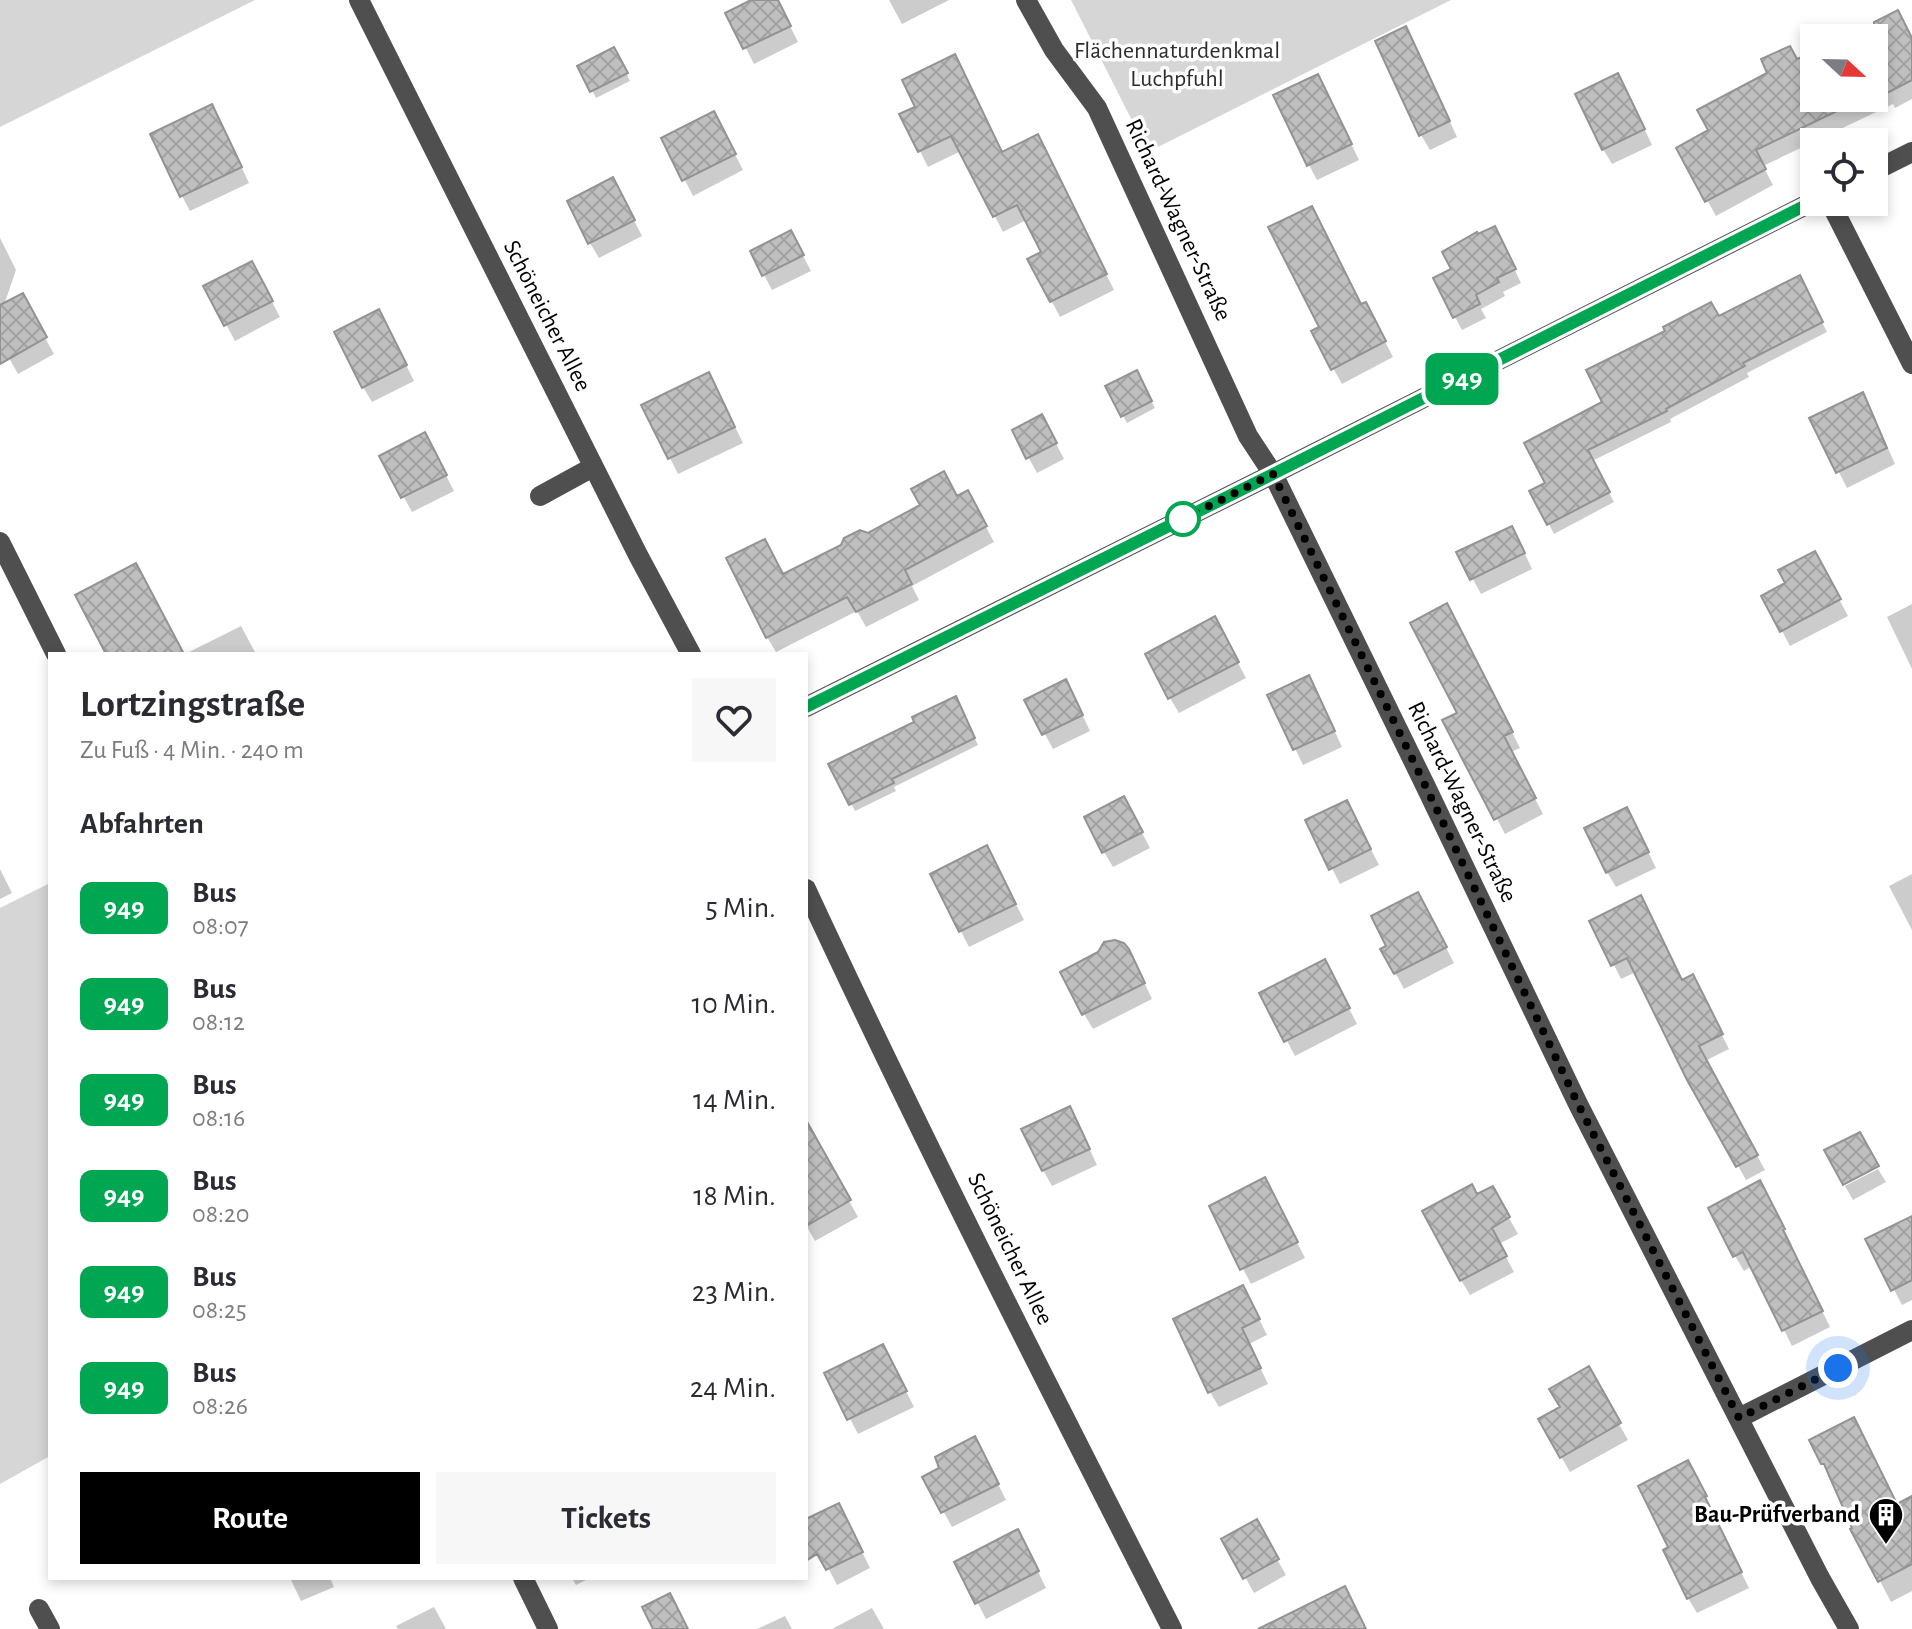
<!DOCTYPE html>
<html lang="de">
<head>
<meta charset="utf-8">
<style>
	:root { --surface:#fff; --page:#f7f7f7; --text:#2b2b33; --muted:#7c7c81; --accent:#000 }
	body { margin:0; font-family:"Alegreya Sans",sans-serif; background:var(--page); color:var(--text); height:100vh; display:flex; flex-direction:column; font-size:30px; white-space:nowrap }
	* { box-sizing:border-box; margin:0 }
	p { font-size:26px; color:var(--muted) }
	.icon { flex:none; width:44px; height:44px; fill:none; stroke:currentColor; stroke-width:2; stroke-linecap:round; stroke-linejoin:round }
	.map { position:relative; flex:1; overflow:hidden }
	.side { position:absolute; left:48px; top:652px; width:760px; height:928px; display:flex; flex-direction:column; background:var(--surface); border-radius:0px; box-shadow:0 4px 12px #0003 }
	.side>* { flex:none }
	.badge { padding:0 16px; border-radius:12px; font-size:28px; line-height:52px }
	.needle { width:52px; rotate:112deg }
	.buttons { position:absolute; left:1800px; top:24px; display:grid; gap:16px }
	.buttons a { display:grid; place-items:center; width:88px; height:88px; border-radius:0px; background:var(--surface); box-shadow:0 4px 12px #0003; font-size:40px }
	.you { position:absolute; width:40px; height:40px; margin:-20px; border:6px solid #fff; border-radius:50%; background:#1a73e8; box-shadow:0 0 0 12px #1a73e833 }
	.map>.badge { position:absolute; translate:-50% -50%; box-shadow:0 0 0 4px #fff }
	h2 { padding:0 32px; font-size:30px; line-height:72px }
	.round { display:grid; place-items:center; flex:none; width:84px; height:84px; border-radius:0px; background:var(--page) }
	.summary { display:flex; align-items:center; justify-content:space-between; height:136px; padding:0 32px }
	h1 { font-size:38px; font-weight:700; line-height:60px }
	.cta { display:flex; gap:16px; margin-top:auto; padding:16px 32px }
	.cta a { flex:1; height:92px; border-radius:0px; background:var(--accent); color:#fff; font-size:32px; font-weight:700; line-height:92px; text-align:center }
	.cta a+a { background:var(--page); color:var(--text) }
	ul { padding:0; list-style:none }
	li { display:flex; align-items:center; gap:24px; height:96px; padding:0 32px }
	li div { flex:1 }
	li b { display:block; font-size:30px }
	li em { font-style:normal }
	li .badge { min-width:88px; font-weight:700; text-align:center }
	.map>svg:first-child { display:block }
</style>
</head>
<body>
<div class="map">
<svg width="1912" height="1629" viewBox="0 0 1912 1629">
	<defs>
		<pattern id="building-cross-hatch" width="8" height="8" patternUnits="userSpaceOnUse" patternTransform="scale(2)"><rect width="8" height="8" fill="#bfbfbf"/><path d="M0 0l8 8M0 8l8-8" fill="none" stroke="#a2a2a2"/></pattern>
	</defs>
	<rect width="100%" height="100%" fill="#fff"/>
	<path fill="#d6d6d6" d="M0,0h255l-255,127z
		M1071,0h380l-303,152z
		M50,883v573l-50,28v-576z"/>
	<path fill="#0003" d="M755,0h22l21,42 -44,22 -26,-51z
		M889,0h60l-47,24z
		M1898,13l14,26v60l-17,9 -2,-4 -130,62 10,19 -57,31 -37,-67 32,-18 86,-69 17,-8v44h60v-60h-25z
		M1414,44l43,93 -27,13 -9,-15z
		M614,49l16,32 -34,17 -16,-31z
		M1326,91l33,69 -42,20 -8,-15z
		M1626,91l26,54 -40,19 -9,-15z
		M902,115l100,39 44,-2 68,138 -54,27 -30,-57 14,-7 -18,-33 -23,12 -42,-81 -33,16z
		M220,122l29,61 -59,28 -8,-15z
		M722,129l21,41 -50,26 -29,-57z
		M621,195l21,41 -43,22 -9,-15z
		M0,238l16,32 -12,35 18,-9 32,58 -36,20 -18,-32z
		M1501,241l20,42 -18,9 2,4 -24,13 5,9 -24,12 -7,-13 -2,-47z
		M799,248l12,23 -39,19 -8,-15z
		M260,279l20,38 -45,24 -29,-54z
		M1804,287l23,45 -80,41 2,4 -79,42 1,3 -79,39 22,41 -60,32 -22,-42 15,-8 58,-81 63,-71 50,-14z
		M1361,306l13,14 19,37 -51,27 -29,-52z
		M387,327l27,54 -42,21 -9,-15z
		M1136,372l19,36 -28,15 -19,-36z
		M717,390l26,53 -65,31 -34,-68z
		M1871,410l24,54 -48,24 -35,-69z
		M1014,431l36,1 14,27 -27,14z
		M433,450l21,41 -42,21 -30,-55z
		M957,499l19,9 18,34 -82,44 7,14 -53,27 -9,-16 -81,41 -9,-15 16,-61 85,-41z
		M1520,543l12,26 -51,25 -22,-41z
		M1823,569l25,47 -58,30 -8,-15z
		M1912,604v65l-25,-52z
		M1455,621l65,127 -9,4 32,62 -38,20 -60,-113 15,-8z
		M241,626l15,28h-71z
		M1223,634l23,44 -67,35 -9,-15z
		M1317,693l25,54 -39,18 -33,-69z
		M1074,697l16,34 -37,18 -26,-48z
		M959,706l19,39 -84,42 2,4 -41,20 -24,-46z
		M1132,814l18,34 -37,19 -9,-15z
		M1355,818l24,47 -39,19 -32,-63z
		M1635,825l21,43 -40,19 -9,-15z
		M995,863l29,57 -55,27 -37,-72z
		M0,869l12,24 -12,6z
		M1912,874v56l-23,-44z
		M1426,910l28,53 -50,26 -21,-39z
		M1592,921l90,61 18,9 29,58 -24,12 60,109 -19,10 -57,-101 -53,-107 -15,7z
		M1137,967l15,32 -59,30 -9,-15z
		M1333,977l24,47 -62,32 -33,-62z
		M1078,1124l19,41 -45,21 -9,-16z
		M821,1151l37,66 -43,24 -9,-16v-66z
		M1878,1169l8,13 -33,18 -8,-14z
		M1492,1188l26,46 -19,10 15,28 -44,23 -9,-15 16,-83z
		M1273,1195l32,63 -54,26 -40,-77z
		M1768,1198l24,47 -2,1 40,81 -38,19 -40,-80 -8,5 -9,-15z
		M1912,1218v82l-10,5 -34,-65z
		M1251,1303l16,32 -18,9 19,40 -49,23 -9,-15z
		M891,1361l23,46 -56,27 -31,-60z
		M1588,1369l40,71 -58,32 -30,-52 22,-12z
		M983,1454l23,46 -54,27 -27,-49z
		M1823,1463l74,43 15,-8v93l-21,11 -11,-21 -47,-101z
		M1696,1478l18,35 -2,1 37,74 -52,25 -9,-15 -17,-50z
		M847,1521l23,47 -33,17 -31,-60v-3z
		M1256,1522l30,53 -32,18 -30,-54z
		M1026,1547l20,41 -60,31 -29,-56z
		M290,1578h40l4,9 -33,14z
		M572,1578h18l-14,7z
		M434,1607l12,22h-48l-2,-3z
		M872,1608l12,21h-52z
		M785,1616l7,13h-35z"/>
	<path fill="url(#building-cross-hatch)" stroke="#939393" stroke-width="2" d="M751,0h27l13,26 -48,23 -18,-36z
		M1898,10l14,28v42l-27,14 -2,-5 -9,4v-71z
		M1406,26l44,95 -31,15 -44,-95z
		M1790,46l7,13 17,-7v46h50l-108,52 10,19 -61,33 -29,-54 32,-18 -11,-20 70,-37 -6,-14z
		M614,47l14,26 -38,19 -13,-26z
		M955,54l47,98 36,-18 69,140 -57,28 -23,-43 14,-7 -24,-47 -24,12 -42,-81 -33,16 -19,-38 16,-7 -13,-27z
		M1618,73l27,56 -43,21 -27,-56z
		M1318,74l34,70 -45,22 -34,-71z
		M212,104l30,63 -62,30 -30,-63z
		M714,111l22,43 -54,27 -21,-43z
		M613,177l22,43 -47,24 -21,-43z
		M1312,206l49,98 5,-2 20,39 -55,29 -20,-39 8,-4 -51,-100z
		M1495,226l21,43 -19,9 2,4 -23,13 4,9 -27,14 -20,-40 18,-9 -9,-17 35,-20 1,2z
		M791,230l13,25 -42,21 -12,-25z
		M252,261l21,40 -49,25 -21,-40z
		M1800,275l23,47 -80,41 2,3 -79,43 1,2 -79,39 22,42 -63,33 -18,-34 16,-8 -21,-40 78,-41 -16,-32 79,-39 -2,-4 48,-25 8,14z
		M23,293l24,44 -47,27v-59z
		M379,309l28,56 -45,23 -28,-56z
		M1137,370l15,31 -31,16 -16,-31z
		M709,372l26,55 -67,32 -27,-54z
		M1863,392l24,56 -51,25 -27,-55z
		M1042,414l15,29 -31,16 -14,-29z
		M425,432l22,43 -46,23 -22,-42z
		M944,471l13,25 11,-6 19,36 -82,44 7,14 -56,28 -9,-15 -81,41 -40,-80 39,-19 18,35 58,-29 3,-7 16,-8 8,3 52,-28 -9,-16z
		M1512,526l13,27 -55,27 -14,-28z
		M1815,551l26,48 -61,33 -19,-36 24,-13 -7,-13z
		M136,563l48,91h-78l-31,-59z
		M1447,603l66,129 -9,4 32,62 -42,22 -52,-100 15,-7 -47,-90z
		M1215,616l24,46 -71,37 -23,-45z
		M1309,675l26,56 -42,19 -26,-55z
		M1066,679l17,36 -41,20 -18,-35z
		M956,696l19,42 -83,41 2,4 -45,22 -21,-41 86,-42 -2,-5z
		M1124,796l19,36 -41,21 -18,-36z
		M1347,800l24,49 -42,21 -24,-50z
		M1627,807l22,45 -43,21 -22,-45z
		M987,845l29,59 -57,28 -29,-58z
		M1418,892l29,55 -53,27 -14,-25 6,-3 -15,-30z
		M1641,895l41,85 11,-6 30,60 -24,12 59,109 -22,12 -49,-87 -60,-122 -16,8 -22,-45z
		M1115,940l9,3 5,6 16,34 -63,32 -22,-43 38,-20 6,-10z
		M1325,959l25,49 -66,34 -25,-49z
		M1070,1106l20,43 -48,22 -21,-42z
		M806,1120l45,80 -45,26z
		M1860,1132l19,34 -36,19 -19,-35z
		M1265,1177l33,65 -58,28 -31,-64z
		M1760,1180l25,49 -2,1 40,81 -41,20 -39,-79 -10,5 -25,-49z
		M1472,1184l5,10 16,-8 17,31 -18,11 15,28 -47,25 -38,-70z
		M1912,1216v64l-21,11 -26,-52z
		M1243,1285l17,34 -18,9 19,40 -53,25 -35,-74z
		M883,1344l24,47 -60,29 -23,-47z
		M1589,1366l32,57 -61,35 -22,-39 22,-12 -11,-18z
		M1854,1417l43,87 15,-8v68l-34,18 -28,-53 2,-1 -28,-64h-3l-12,-24z
		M975,1436l24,48 -58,29 -19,-36 17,-9 -4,-11z
		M1688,1460l19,36 -2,1 37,75 -55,27 -24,-49 5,-3 -30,-61z
		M839,1503l24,49 -37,18 -9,-16 -11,7v-42z
		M1257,1519l22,40 -36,20 -22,-40z
		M1018,1529l21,42 -64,33 -21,-42z
		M1345,1586l21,43h-108z
		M670,1593l18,36h-35l-11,-22z"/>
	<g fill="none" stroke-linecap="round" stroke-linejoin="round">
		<path stroke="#4f4f4f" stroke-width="20" d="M359,0l279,555 53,99
			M1026,0l28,50 43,58 151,328 25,38 152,311 153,319 242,474 29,51
			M1874,171l38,-19
			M1830,202l82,162
			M540,496l53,-29
			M0,542l56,112
			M806,707l467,-233 541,-273
			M806,889c116,250 241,495 366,740
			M1739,1418l173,-88
			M523,1578l25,51
			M39,1609l11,20"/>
	</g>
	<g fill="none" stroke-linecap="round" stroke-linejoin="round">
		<defs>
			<path id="line" d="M806,707l467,-233 541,-273"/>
		</defs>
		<use href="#line" stroke="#fff" stroke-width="18"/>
		<use href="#line" stroke="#00a651" stroke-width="12"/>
		<path stroke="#000" stroke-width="8" stroke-dasharray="0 14.4" d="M1183,519l90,-45 152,311 153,319 161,314 99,-50"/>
	</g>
	<defs>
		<symbol id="building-pin" viewBox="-11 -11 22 30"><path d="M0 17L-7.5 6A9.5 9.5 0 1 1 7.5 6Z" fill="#000" stroke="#fff"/><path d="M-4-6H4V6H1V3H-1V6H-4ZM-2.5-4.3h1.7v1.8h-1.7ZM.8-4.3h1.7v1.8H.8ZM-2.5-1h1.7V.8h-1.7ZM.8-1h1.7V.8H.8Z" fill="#fff"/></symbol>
	</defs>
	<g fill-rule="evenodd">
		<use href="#building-pin" x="1866" y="1495" width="40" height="54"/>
	</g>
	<circle fill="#fff" stroke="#00a651" stroke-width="4" cx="1183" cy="519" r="16"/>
	<g text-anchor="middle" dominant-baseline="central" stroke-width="7" stroke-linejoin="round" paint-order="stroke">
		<g font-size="24" fill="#2d2d2d" stroke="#fff">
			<text x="1177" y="51">Flächennaturdenkmal<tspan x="1177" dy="28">Luchpfuhl</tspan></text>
		</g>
		<g font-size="24" fill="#000" stroke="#fff">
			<text transform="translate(1178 220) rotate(65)">Richard-Wagner-Straße</text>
			<text transform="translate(547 316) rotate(63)">Schöneicher Allee</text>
			<text transform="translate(1462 802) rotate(64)">Richard-Wagner-Straße</text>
			<text transform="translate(1010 1249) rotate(64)">Schöneicher Allee</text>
		</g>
		<g font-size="24" font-weight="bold" fill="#000" stroke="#fff" text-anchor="end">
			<text x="1860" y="1515">Bau-Prüfverband</text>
		</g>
	</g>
</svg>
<div class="buttons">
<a><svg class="needle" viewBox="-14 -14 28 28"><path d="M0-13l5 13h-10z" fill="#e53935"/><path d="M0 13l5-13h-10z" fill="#7c7c81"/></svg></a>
<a><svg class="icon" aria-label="locate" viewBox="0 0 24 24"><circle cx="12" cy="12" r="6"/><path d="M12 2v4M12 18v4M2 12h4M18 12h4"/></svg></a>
</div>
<div class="you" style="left:1838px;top:1368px"></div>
<b class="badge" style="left:1462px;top:379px;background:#00a651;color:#fff">949</b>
<section class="side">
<div class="summary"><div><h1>Lortzingstraße</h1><p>Zu Fuß · 4 Min. · 240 m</p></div><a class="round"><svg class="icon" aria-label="heart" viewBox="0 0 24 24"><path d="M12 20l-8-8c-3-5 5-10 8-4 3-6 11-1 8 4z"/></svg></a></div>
<h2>Abfahrten</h2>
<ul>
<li><span class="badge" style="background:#00a651;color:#fff">949</span><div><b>Bus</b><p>08:07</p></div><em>5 Min.</em></li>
<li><span class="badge" style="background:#00a651;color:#fff">949</span><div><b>Bus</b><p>08:12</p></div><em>10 Min.</em></li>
<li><span class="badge" style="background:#00a651;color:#fff">949</span><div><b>Bus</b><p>08:16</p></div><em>14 Min.</em></li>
<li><span class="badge" style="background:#00a651;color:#fff">949</span><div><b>Bus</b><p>08:20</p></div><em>18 Min.</em></li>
<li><span class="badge" style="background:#00a651;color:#fff">949</span><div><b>Bus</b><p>08:25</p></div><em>23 Min.</em></li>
<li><span class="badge" style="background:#00a651;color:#fff">949</span><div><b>Bus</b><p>08:26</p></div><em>24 Min.</em></li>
</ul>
<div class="cta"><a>Route</a><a>Tickets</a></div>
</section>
</div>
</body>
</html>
